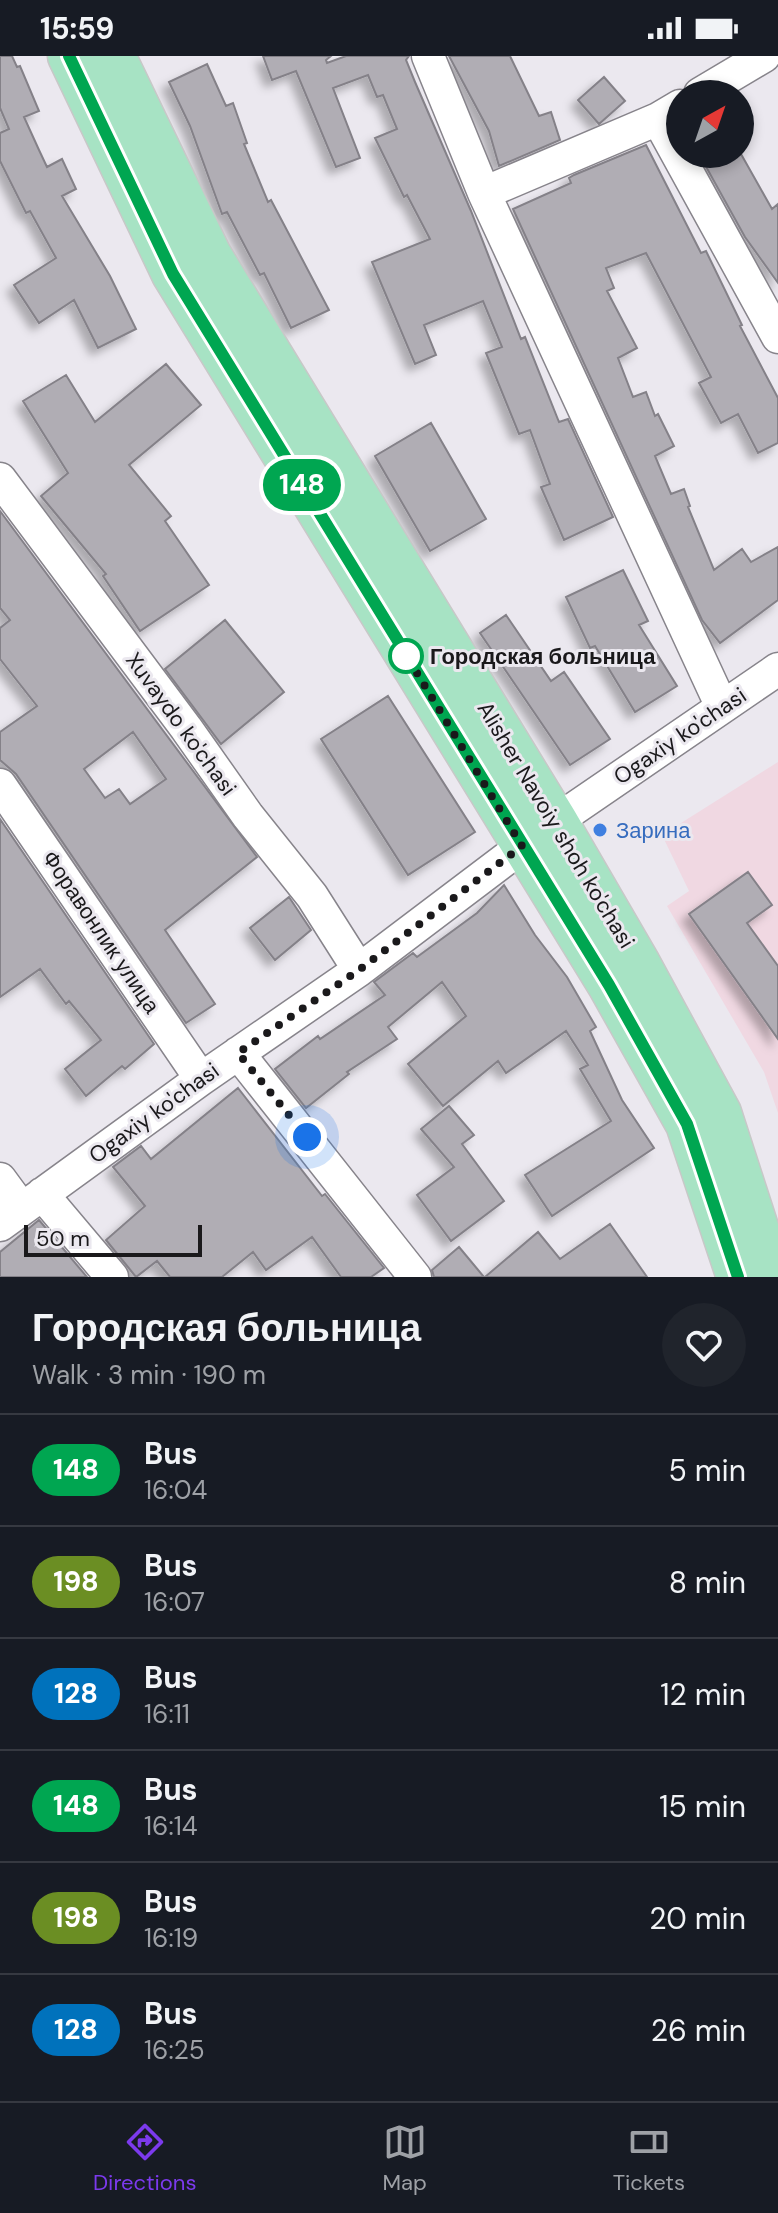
<!DOCTYPE html>
<html lang="en">
<head>
<meta charset="utf-8">
<style>
	:root { --surface:#171b24; --page:#20242c; --text:#f1f3f6; --muted:#9ea1a6; --line:#363941; --accent:#7c3aed }
	body { margin:0; font-family:"DM Sans",sans-serif; background:var(--page); color:var(--text); height:100vh; display:flex; flex-direction:column; font-size:30px; white-space:nowrap }
	* { box-sizing:border-box; margin:0 }
	p { font-size:26px; color:var(--muted) }
	.icon { flex:none; width:44px; height:44px; fill:none; stroke:currentColor; stroke-width:2; stroke-linecap:round; stroke-linejoin:round }
	.map { position:relative; height:1221px; overflow:hidden }
	.panel { display:flex; flex-direction:column; background:var(--surface); flex:1 }
	.panel>* { flex:none }
	.badge { padding:0 16px; border-radius:26px; font-size:28px; line-height:52px }
	.needle { width:52px; rotate:40deg }
	.controls { position:absolute; left:666px; top:24px; display:grid; gap:16px }
	.controls a { display:grid; place-items:center; width:88px; height:88px; border-radius:50%; background:var(--surface); box-shadow:0 4px 12px #0003; font-size:40px }
	.scale { position:absolute; left:24px; bottom:20px; width:178px; box-sizing:border-box; padding-left:8px; border:4px solid #1a191b; border-top:0; font-size:22px; line-height:28px; white-space:nowrap; color:#1a191b; -webkit-text-stroke:6px #ebe8ef; paint-order:stroke }
	.you { position:absolute; width:40px; height:40px; margin:-20px; border:6px solid #fff; border-radius:50%; background:#1a73e8; box-shadow:0 0 0 12px #1a73e833 }
	.map>.badge { position:absolute; translate:-50% -50%; box-shadow:0 0 0 4px #fff }
	.round { display:grid; place-items:center; flex:none; width:84px; height:84px; border-radius:42px; background:var(--page) }
	.head { display:flex; align-items:center; justify-content:space-between; height:136px; padding:0 32px }
	h1 { font-size:38px; font-weight:800; line-height:60px }
	ul { padding:0; list-style:none }
	li { display:flex; align-items:center; gap:24px; height:112px; padding:0 32px; border-top:2px solid var(--line) }
	li div { flex:1 }
	li b { display:block; font-size:30px }
	li em { font-style:normal }
	li .badge { min-width:88px; font-weight:700; text-align:center }
	.status { display:flex; justify-content:space-between; align-items:center; height:56px; padding:0 40px; background:var(--surface); direction:ltr }
	.status svg { height:22px; fill:currentColor }
	.tabs { display:flex; justify-content:space-around; align-items:center; height:112px; border-top:2px solid var(--line); background:var(--surface); font-size:22px; color:var(--muted) }
	.tabs a { display:grid; justify-items:center; gap:4px }
	.tabs .current { color:var(--accent) }
	.map>svg:first-child { display:block }
</style>
</head>
<body>
<div class="status"><b>15:59</b><svg viewBox="0 0 49 12"><path d="M0 12V9h3v3zM5 12V6h3v6zM10 12V3h3v9zM15 12V0h3v12zM26 1h20v11H26zM47 4h2v5h-2z"/></svg></div>
<div class="map">
<svg width="778" height="1221" viewBox="0 0 778 1221">
	<defs>
		<filter id="shadow"><feDropShadow dx="-7" dy="7" stdDeviation="4" flood-color="#0004"/></filter>
	</defs>
	<rect width="100%" height="100%" fill="#ebe8ef"/>
	<path fill="#f0d8e2" d="M778,706v351l-14,-41 -97,-166 22,-15 -27,-56z"/>
	<path fill="#b0adb4" stroke="#848188" stroke-width="2" fill-rule="evenodd" filter="url(#shadow)" d="M0,0h12l5,11 3,-1 19,45 -15,6 15,33 8,17 15,-8 14,30 -14,7 48,80 26,53 -38,19 -24,-48 -35,23 -25,-38 42,-27 -26,-47 -4,2 -26,-52v-28l9,-4 -9,-21z
		M263,0h68l-5,4 1,3 19,-7h63l-3,4 9,22 56,129 50,128 4,-2 34,85 9,-3 45,98 -49,23 -23,-53 9,-3 -20,-54 -11,4 -33,-81 16,-6 -19,-46 -59,24 12,30 -21,9 -43,-102 58,-23 -23,-44 -3,2 -29,-59 22,-9 -14,-34 -6,2 -9,-22 -35,13 27,70 -24,9 -40,-96 -24,9z
		M449,0h61l29,60 12,-4 9,28 -61,26 -10,-35z
		M207,8l19,42 7,-3 14,40 -3,1 24,58 3,-2 58,110 -38,18 -27,-55 -4,2 -33,-63 -5,2 -32,-88 -21,-44z
		M604,21l21,24 -26,23 -21,-24z
		M646,89l55,108 5,-2 36,74 -2,1 38,72v45l-20,10 -20,-39 -17,9 -22,-40 12,-6 -65,-124 -40,15 8,20 -7,3 30,57 -19,10 15,39 13,-5 9,24 3,-2 16,32 -19,10 16,38 13,-5 6,17 -2,1 26,63 28,-21 9,13 27,-15v53l-58,43 -18,-23 -189,-411 58,-26 -2,-5 5,-3z
		M699,98h42l31,55 6,-5v79l-33,-46z
		M166,308l35,41 -72,60 42,51 -6,5 44,64 -69,46 -37,-55 3,-2 -65,-78 27,-23 -45,-72 43,-26 29,47z
		M431,367l55,96 -56,32 -55,-95z
		M0,455l257,346 -92,73 50,74 -29,19 -170,-249 -16,-14v-28l37,-26 -37,-47v-31l10,-8 -10,-12zM133,676l33,47 -36,25 -11,-15 -14,9 -21,-29z
		M623,514l25,51 -9,4 38,61 -42,26 -40,-66 -5,2 -24,-51z
		M506,559l45,66 13,-9 46,67 -40,26 -90,-132z
		M225,564l59,72 -63,52 -56,-75z
		M388,640l87,136 -67,43 -87,-136z
		M0,763l154,225 -29,25 -3,-3 -36,30 -21,-27 36,-29 -32,-39 -3,3 -26,-35 -40,28z
		M748,816l24,33 -25,18 31,43v73l-89,-125z
		M504,829l31,50 32,42 29,50 -6,4 32,69 32,48 -102,68 -27,-41 86,-54 -31,-52 8,-4 -22,-34 -60,42 -8,-12 -55,45 -35,-42 58,-48 -24,-34 -54,45 9,12 -50,33 2,2 -43,34 -31,-39 43,-33 2,3 65,-44 -11,-13 39,-29 4,4 60,-44z
		M289,841l22,33 -36,30 -25,-32z
		M238,1032l84,108 3,-2 59,74 -13,9h-30l-29,-40 -46,33 -13,-18 -31,25h-52l-13,-16 -21,16 -30,-37 39,-34 -32,-39 28,-21 10,13z
		M449,1050l25,29 -12,9 42,57 -53,40 -34,-46 37,-28 -33,-38z
		M39,1164l48,57h-87v-25z
		M610,1168l37,53h-162l53,-45 22,27z
		M459,1191l25,30h-50l-2,-7z"/>
	<g fill="none" stroke-linecap="round" stroke-linejoin="round">
		<defs>
			<path id="minor" d="M428,0l56,137 238,514
				M700,38l64,-38
				M658,63l120,218
				M484,137l174,-74 22,-13
				M0,423l186,249 62,88 64,80 47,74
				M0,729l201,294
				M238,997l177,224
				M0,1123l22,30
				M42,1138l70,83
				M0,1169l201,-146 158,-109 197,-149 222,-152"/>
			<path id="major" d="M69,0l104,218 436,711 78,139 51,153
				M114,0l96,199 346,566 82,141 82,151 53,164"/>
		</defs>
		<use href="#minor" stroke="#87848b" stroke-width="35"/>
		<use href="#major" stroke="#c8c8c8" stroke-width="45"/>
		<use href="#minor" stroke="#fff" stroke-width="32"/>
		<use href="#major" stroke="#a7e3c4" stroke-width="42"/>
	</g>
	<g fill="none" stroke-linecap="round" stroke-linejoin="round">
		<defs>
			<path id="line" d="M69,0l104,218 436,711 78,139 51,153"/>
		</defs>
		<use href="#line" stroke="#fff" stroke-width="18"/>
		<use href="#line" stroke="#00a651" stroke-width="12"/>
		<path stroke="#1a191b" stroke-width="8" stroke-dasharray="0 14.4" d="M307,1081l-69,-84 121,-83 163,-124 -119,-196 3,6"/>
	</g>
	<circle fill="#fff" stroke="#00a651" stroke-width="4" cx="406" cy="600" r="16"/>
	<circle fill="#3f7fe0" stroke="#ebe8ef" stroke-width="3" cx="600" cy="774" r="8"/>
	<g text-anchor="middle" dominant-baseline="central" stroke-width="6" stroke-linejoin="round" paint-order="stroke">
		<g font-size="22" font-weight="bold" fill="#1a191b" stroke="#ebe8ef" text-anchor="start">
			<text x="430" y="600">Городская больница</text>
		</g>
		<g font-size="22" fill="#1a191b" stroke="#ebe8ef">
			<text transform="translate(181 668) rotate(54)">Xuvaydo ko'chasi</text>
			<text transform="translate(680 680) rotate(-34)">Ogaxiy ko'chasi</text>
			<text transform="translate(556 769) rotate(59)">Alisher Navoiy shoh ko'chasi</text>
			<text transform="translate(101 876) rotate(56)">Форавонлик улица</text>
			<text transform="translate(154 1057) rotate(-36)">Ogaxiy ko'chasi</text>
		</g>
		<g font-size="22" fill="#366cbe" stroke="#ebe8ef" text-anchor="start">
			<text x="616" y="774">Зарина</text>
		</g>
	</g>
</svg>
<div class="controls">
<a><svg class="needle" viewBox="-14 -14 28 28"><path d="M0-13l5 13h-10z" fill="#e53935"/><path d="M0 13l5-13h-10z" fill="#9ea1a6"/></svg></a>
</div>
<div class="scale">50 m</div>
<div class="you" style="left:307px;top:1081px"></div>
<b class="badge" style="left:302px;top:429px;background:#00a651;color:#fff">148</b>
</div>
<section class="panel">
<div class="head"><div><h1>Городская больница</h1><p>Walk · 3 min · 190 m</p></div><a class="round"><svg class="icon" aria-label="heart" viewBox="0 0 24 24"><path d="M12 20l-8-8c-3-5 5-10 8-4 3-6 11-1 8 4z"/></svg></a></div>
<ul>
<li><span class="badge" style="background:#00a651;color:#fff">148</span><div><b>Bus</b><p>16:04</p></div><em>5 min</em></li>
<li><span class="badge" style="background:#6b8e23;color:#fff">198</span><div><b>Bus</b><p>16:07</p></div><em>8 min</em></li>
<li><span class="badge" style="background:#0072bc;color:#fff">128</span><div><b>Bus</b><p>16:11</p></div><em>12 min</em></li>
<li><span class="badge" style="background:#00a651;color:#fff">148</span><div><b>Bus</b><p>16:14</p></div><em>15 min</em></li>
<li><span class="badge" style="background:#6b8e23;color:#fff">198</span><div><b>Bus</b><p>16:19</p></div><em>20 min</em></li>
<li><span class="badge" style="background:#0072bc;color:#fff">128</span><div><b>Bus</b><p>16:25</p></div><em>26 min</em></li>
</ul>
</section>
<nav class="tabs">
<a class="current"><svg class="icon" aria-label="directions" viewBox="0 0 24 24"><path d="M12 3l9 9-9 9-9-9zM9 14v-3h6M13 9l2 2-2 2"/></svg>Directions</a>
<a><svg class="icon" aria-label="map" viewBox="0 0 24 24"><path d="M3 6l6-2 6 2 6-2v14l-6 2-6-2-6 2zM9 4v14M15 6v14"/></svg>Map</a>
<a><svg class="icon" aria-label="tickets" viewBox="0 0 24 24"><path d="M3 7h18v10H3zM15 7v10"/></svg>Tickets</a>
</nav>
</body>
</html>
